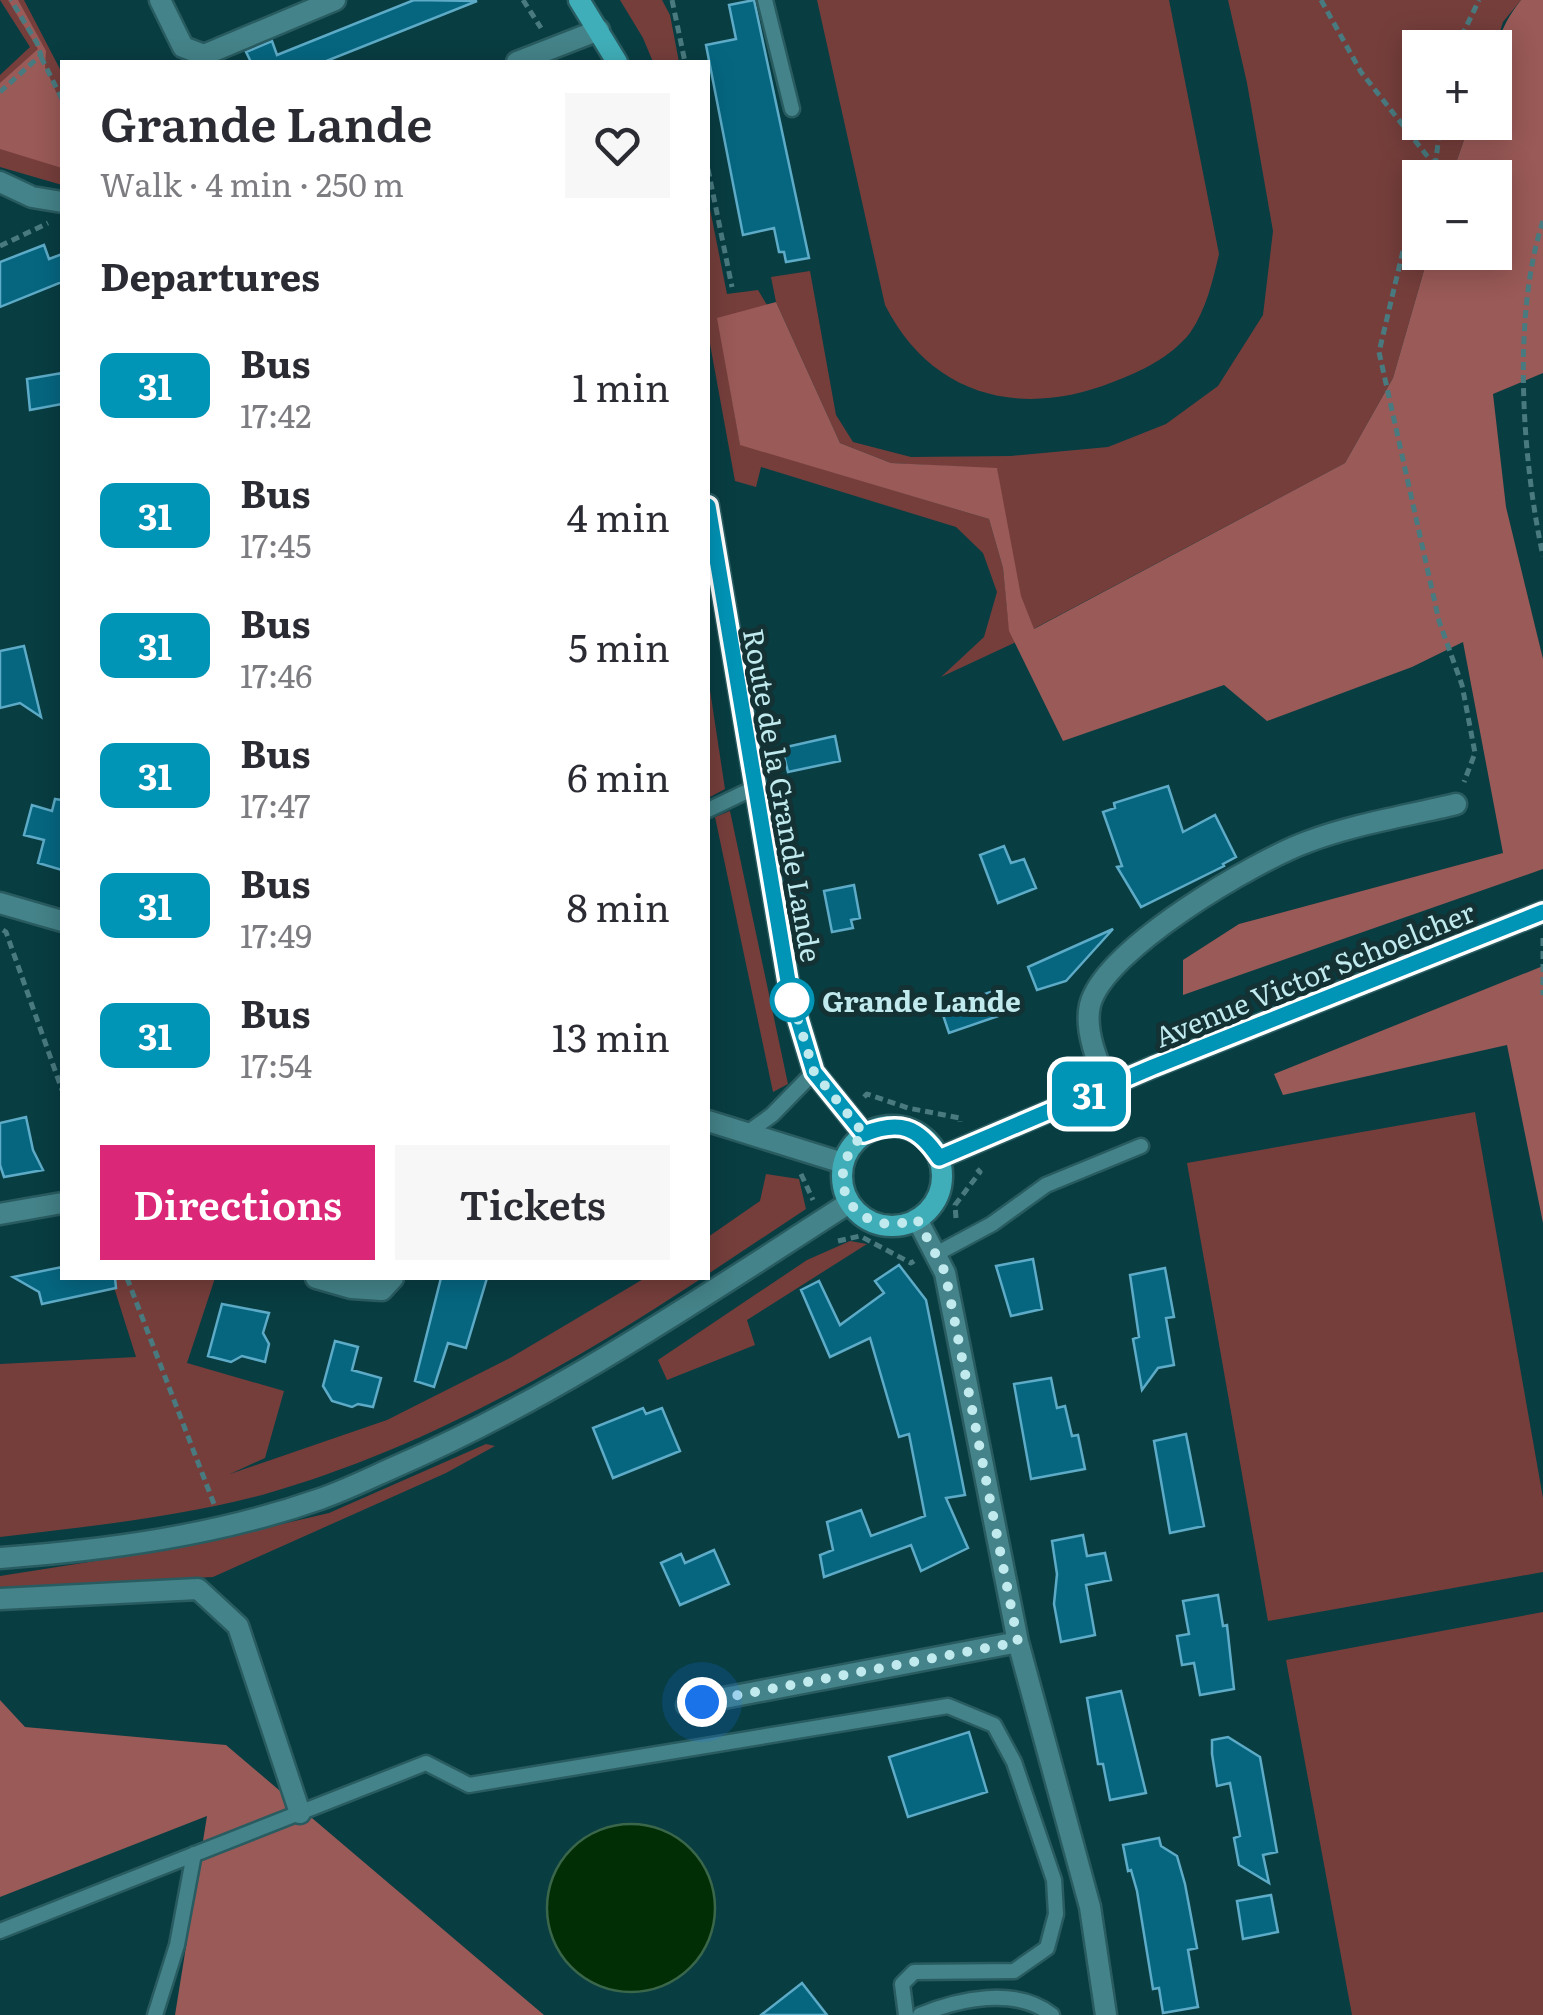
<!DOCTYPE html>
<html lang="en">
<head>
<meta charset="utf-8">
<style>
	:root { --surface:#fff; --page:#f7f7f7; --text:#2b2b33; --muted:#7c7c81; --accent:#db2777 }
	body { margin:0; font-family:Literata,serif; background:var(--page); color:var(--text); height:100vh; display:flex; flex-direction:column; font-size:38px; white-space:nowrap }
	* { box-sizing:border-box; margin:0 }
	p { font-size:32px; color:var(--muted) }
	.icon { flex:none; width:55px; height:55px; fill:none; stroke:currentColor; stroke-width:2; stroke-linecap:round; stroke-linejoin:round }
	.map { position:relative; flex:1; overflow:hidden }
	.side { position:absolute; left:60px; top:60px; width:650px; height:1220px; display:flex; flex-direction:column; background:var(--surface); border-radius:0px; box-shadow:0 5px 25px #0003 }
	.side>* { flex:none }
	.badge { padding:0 20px; border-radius:15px; font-size:35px; line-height:65px }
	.tools { position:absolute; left:1402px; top:30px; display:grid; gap:20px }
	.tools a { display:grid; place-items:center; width:110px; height:110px; border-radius:0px; background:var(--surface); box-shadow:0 5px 25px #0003; font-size:50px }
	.you { position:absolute; width:50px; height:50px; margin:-25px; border:8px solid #fff; border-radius:50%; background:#1a73e8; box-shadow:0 0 0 15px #1a73e833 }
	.map>.badge { position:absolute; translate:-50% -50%; box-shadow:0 0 0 5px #fff }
	h2 { padding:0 40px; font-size:38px; line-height:90px }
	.round { display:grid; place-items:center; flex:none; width:105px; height:105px; border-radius:0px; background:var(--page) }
	.overview { display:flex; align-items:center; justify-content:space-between; height:170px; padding:0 40px }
	h1 { font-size:48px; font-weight:600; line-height:75px }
	.action { display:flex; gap:20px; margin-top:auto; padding:20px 40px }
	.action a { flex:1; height:115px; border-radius:0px; background:var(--accent); color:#fff; font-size:40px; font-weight:600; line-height:115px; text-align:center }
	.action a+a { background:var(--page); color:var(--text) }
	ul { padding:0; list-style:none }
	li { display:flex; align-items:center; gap:30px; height:130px; padding:0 40px }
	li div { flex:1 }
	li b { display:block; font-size:38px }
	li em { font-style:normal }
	li .badge { min-width:110px; font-weight:700; text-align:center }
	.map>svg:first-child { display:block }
</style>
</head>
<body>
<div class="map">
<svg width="1543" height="2015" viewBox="0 0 1543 2015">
	<rect width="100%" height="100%" fill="#083d42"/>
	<path fill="#753e3b" d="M0,0h24l38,73v112l-62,-18v-92l30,-28z
		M620,0h42l8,15 9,47h-26l-10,-24z
		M817,0h352l50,254c-6,26 -13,56 -29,79 -19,24 -50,39 -77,49 -93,37 -182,14 -228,-77z
		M1228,0h293l-18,22 -8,25 -75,1v74l50,1 -19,54 -31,1v74l9,1 -36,125 -48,85 -308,164 -23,16 -73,34 43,-40 13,-45 -14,-39 -27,-26 -195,-60 -5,20 -21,-6 -27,-148v-134l19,95 31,-4 9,15 -49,14 22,125 249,75 14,49 6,60 -12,-159 -106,-6 -51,-20 -64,-141 -5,-25 39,-6 26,144 17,27 58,15 100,-1 97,-9 58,-23 52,-38 45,-71 10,-84 -26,-148z
		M708,677l17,112 -15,8z
		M730,811l58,273 -15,8 -58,-275z
		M1475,1112l68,386v74l-275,49 -81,-458z
		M766,1174l33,5 7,30 -98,65v-37l52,-36z
		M850,1241l17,3 -120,76 8,25 -88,35 -9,-20 149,-100z
		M111,1278h104l-28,85 97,28 -19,67 -35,16 157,-54 123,-62 135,-80h57c-135,89 -283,173 -440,217 -82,22 -178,32 -262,42v-173l136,-7z
		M486,1444l9,2 -49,27 -233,104 -213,10v-11l184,-29 145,-34z
		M1543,1612v403h-191l-66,-355z"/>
	<path fill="#9a5a57" d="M8,0h10l28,51 -1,16 17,38v63l-62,-19v-66l38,-34z
		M1521,0h22v373l-50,21 13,113 37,152v210l-360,126v-35l56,-36 264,-71 -40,-211 -51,25 -145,54 -43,-36 -161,56 -54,-110 -6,-63 -14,-49 -249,-74 -23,-127 59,-16 64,141 51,20 106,5 24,128 13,33 311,-166 48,-85 36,-125 66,-1v-74l-44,-1 19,-54 25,-1c0,-51 -8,-79 26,-122z
		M1543,966v257l-36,-178 -224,50 -9,-21z
		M0,1700l25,27 201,18 318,270h-369l32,-199 -207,81z"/>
	<path fill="#012e04" stroke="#3a664a" stroke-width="2.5" d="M547 1908a84 84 0 1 1 168 0a84 84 0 1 1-168 0Z"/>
	<path fill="#066680" stroke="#5dabc7" stroke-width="2.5" d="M414,0l63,1 -153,61h-73l-5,-10 26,-11 5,14z
		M754,0l55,258 -23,4 -2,-10h-5l-5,-24 -31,7 -37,-190 30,-6 -7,-34z
		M44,245l5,14 13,-5v28l-62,25v-45z
		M62,373v31l-32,6 -3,-31z
		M24,646l17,71 -21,-14 -20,5v-57z
		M835,736l5,25 -52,11 -6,-24z
		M1168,786l15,46 32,-17 21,42 -13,7 1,2 -83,41 -24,-40 5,-1 -19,-54 12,-4 -1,-5z
		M55,799l7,1v70l-24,-7 6,-23 -20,-5 8,-30 20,6z
		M1004,846l7,17 13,-4 12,29 -38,15 -18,-48z
		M854,885l6,33 -9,2 2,8 -21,4 -8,-41z
		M1113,929l-47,52 -29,9 -9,-23z
		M999,989l8,24 -58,20 -8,-24z
		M26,1117l7,33 10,20 -39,7 -4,-12v-42z
		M1033,1259l9,50 -31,7 -15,-50z
		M899,1265l27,35 39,195 -19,3 22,50 -47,23 -10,-26 -87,32 -4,-22 13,-5 -6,-28 34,-12 10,26 54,-20 -16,-82 -10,3 -29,-99 -40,19 -29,-67 18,-9 21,44 44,-32 -9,-12z
		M62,1267v11h53l1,10 -74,16 -3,-12 -26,-15z
		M1165,1268l9,49 -8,1 8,47 -16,3 -16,22 -9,-51 6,-2 -9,-62z
		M441,1278h46l-21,70 -18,-5 -14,44 -19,-6z
		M222,1304l47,9 -6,20 6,11 -4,18 -23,-6 -11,6 -23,-6z
		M335,1341l23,6 -6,23 29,8 -8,29 -15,-3 -6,3 -20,-6 -9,-15z
		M1051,1378l6,30 8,-2 7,30 6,-1 7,34 -54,10 -17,-95z
		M643,1408l3,6 16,-6 18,43 -67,27 -20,-50z
		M1186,1434l18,92 -34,7 -16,-92z
		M1083,1535l4,21 18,-3 6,27 -25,5 9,50 -34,7 -7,-38 3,-30 -5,-33z
		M714,1550l15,34 -49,21 -19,-42 20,-9 4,9z
		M1218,1595l5,31 4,-1 7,64 -34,6 -6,-32 -12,2 -5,-29 12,-2 -6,-33z
		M1121,1691l25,102 -36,7 -7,-36h-5l-11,-66z
		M969,1732l18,60 -79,25 -19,-60z
		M1228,1737l32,20 17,95 -14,3 6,28 -30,-18 -5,-27 6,-2 -10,-53 -13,3 -5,-32v-14z
		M1159,1838l2,8 16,10 8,28 12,64 -9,2 10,57 -35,6 -4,-25 -6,1 -16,-98 -6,-21 -3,1 -5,-26z
		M1271,1895l7,37 -35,7 -6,-38z
		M802,1983l25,32h-66z"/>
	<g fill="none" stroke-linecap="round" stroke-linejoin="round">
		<defs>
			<path id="lane" d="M765,0l27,109
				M708,810l46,-22
				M747,1133l25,-18 42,-43
				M936,1254l56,-30 54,-39 95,-39
				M0,1931l426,-168 43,22 479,-79 46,19 20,37 40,118 2,34 -9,34 -33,23 -100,1 -12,12 4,31
				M155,2015l22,-70 17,-91
				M920,2015c38,-16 96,-29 132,0"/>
			<path id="street" d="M160,0l23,47 21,8 3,7
				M204,55l131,-55
				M517,62l82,-32
				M0,182l32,15 30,5
				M0,903l62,18
				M1108,1086c-10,-23 -24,-55 -18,-81 14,-56 165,-144 217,-163 47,-18 100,-26 149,-38
				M708,1121l135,42
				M939,1158l214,-91 390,-155
				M0,1214l62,-11
				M917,1219l28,54 73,369 72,265 16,108
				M316,1278l35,10 31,2 11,-12
				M0,1558c108,-8 218,-23 320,-59 26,-9 52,-22 77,-33 161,-70 305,-169 452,-263
				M0,1599l198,-10 40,37 62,187
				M687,1705l331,-63"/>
			<path id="secondary" d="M579,0l38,62
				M708,505l82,488 24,79 50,62
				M842 1176a50 50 0 1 1 100 0a50 50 0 1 1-100 0Z"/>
		</defs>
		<use href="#lane" stroke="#295c61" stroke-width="19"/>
		<use href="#street" stroke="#295c61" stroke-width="25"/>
		<use href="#secondary" stroke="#295c61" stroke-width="25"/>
		<path stroke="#497a7f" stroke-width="5" stroke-dasharray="8 5" stroke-linecap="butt" d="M523,0l18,28
			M672,0l13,62
			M1321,0l40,72 74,94 -5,12
			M1456,48l23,-48
			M41,57l21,42
			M0,92l41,-37 -4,-12 -26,-43
			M1435,166l6,-44
			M708,169l24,118
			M1420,202l-13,32 -28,118 60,269 23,64 13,68 -11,29
			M1543,221c-31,94 -21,238 0,335
			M0,246l48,-23
			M3,930l3,2 56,158
			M1543,938v57
			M864,1097l3,-3 41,14 52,10v4
			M801,1174l12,26
			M956,1218l-1,-13 25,-33 -3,-3
			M838,1241l22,-5 51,27 3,-2
			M127,1278l87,226"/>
		<use href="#lane" stroke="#448389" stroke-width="14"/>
		<use href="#street" stroke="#448389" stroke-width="20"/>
		<use href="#secondary" stroke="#40aeb8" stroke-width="20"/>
	</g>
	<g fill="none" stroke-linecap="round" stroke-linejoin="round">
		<defs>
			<path id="line" d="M708,506l82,487 24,79 50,62c35,-14 54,-8 75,24l214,-91 390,-155"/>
		</defs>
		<use href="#line" stroke="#fff" stroke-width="22"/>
		<use href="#line" stroke="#0094b7" stroke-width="15"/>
		<path stroke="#c0eaee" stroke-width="10" stroke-dasharray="0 18" d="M702,1702l316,-60 -73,-370 -28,-53c-61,23 -101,-40 -53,-85l-50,-62 -24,-79 2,7"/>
	</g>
	<circle fill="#fff" stroke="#0094b7" stroke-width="5" cx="792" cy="1000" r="20"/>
	<g text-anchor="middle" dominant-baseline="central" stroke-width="10" stroke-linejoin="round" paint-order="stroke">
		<g font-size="28" fill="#c0eaee" stroke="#143134">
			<text transform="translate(784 795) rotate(80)">Route de la Grande Lande</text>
			<text transform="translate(1314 973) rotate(-22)">Avenue Victor Schoelcher</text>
		</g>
		<g font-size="28" font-weight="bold" fill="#c0eaee" stroke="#143134" text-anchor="start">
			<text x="822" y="1000">Grande Lande</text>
		</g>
	</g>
</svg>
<div class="tools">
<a>+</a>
<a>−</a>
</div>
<div class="you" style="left:702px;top:1702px"></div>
<b class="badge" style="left:1089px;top:1094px;background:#0094b7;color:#fff">31</b>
<section class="side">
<div class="overview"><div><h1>Grande Lande</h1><p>Walk · 4 min · 250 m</p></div><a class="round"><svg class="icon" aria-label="heart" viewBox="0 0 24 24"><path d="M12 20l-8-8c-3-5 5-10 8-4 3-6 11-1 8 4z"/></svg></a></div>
<h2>Departures</h2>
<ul>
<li><span class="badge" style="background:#0094b7;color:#fff">31</span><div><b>Bus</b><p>17:42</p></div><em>1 min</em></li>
<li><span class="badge" style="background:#0094b7;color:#fff">31</span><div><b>Bus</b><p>17:45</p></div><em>4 min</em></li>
<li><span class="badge" style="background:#0094b7;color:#fff">31</span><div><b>Bus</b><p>17:46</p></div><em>5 min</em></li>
<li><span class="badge" style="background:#0094b7;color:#fff">31</span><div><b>Bus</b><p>17:47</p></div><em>6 min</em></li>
<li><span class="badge" style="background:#0094b7;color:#fff">31</span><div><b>Bus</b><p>17:49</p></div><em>8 min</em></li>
<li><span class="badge" style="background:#0094b7;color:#fff">31</span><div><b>Bus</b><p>17:54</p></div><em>13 min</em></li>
</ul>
<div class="action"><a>Directions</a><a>Tickets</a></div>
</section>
</div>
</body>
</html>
